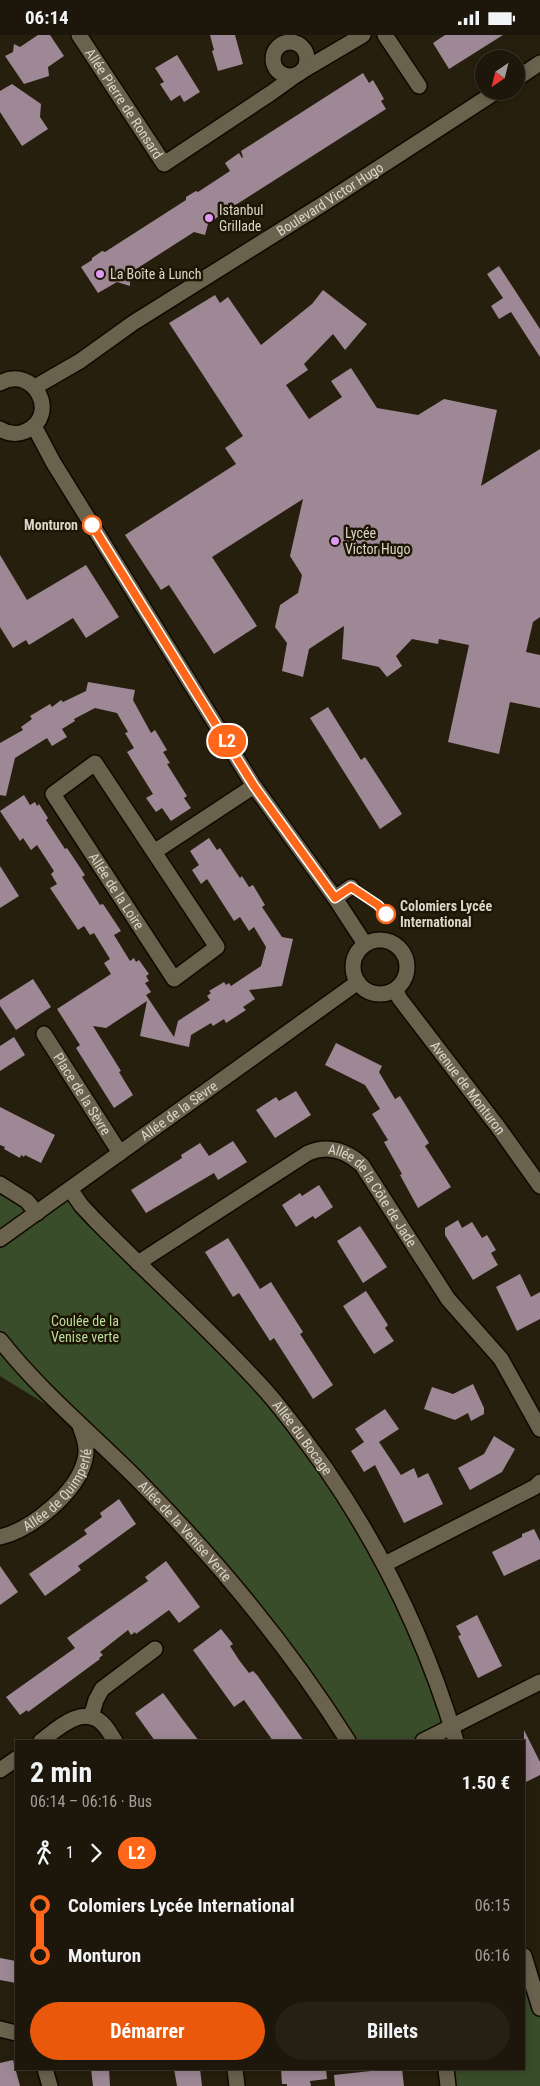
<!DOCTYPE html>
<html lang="fr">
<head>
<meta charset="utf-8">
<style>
	:root { --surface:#1c170a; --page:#252013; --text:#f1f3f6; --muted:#a09f9c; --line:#3a362b; --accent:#ea580c }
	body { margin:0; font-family:"Roboto Condensed",sans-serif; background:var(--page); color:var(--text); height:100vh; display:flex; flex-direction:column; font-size:19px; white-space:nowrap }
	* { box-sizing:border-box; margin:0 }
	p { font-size:16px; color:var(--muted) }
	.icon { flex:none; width:28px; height:28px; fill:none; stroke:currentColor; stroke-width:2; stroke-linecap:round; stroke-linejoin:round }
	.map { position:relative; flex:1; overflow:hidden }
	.drawer { position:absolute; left:15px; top:1705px; width:510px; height:330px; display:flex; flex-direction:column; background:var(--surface); border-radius:0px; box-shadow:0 2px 12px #0003,0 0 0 1px var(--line) }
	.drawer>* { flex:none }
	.badge { padding:0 10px; border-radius:16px; font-size:18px; line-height:32px }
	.needle { width:32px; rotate:215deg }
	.buttons { position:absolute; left:475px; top:15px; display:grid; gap:10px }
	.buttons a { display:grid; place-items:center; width:50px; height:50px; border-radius:50%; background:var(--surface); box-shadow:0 2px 12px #0003,0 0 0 1px var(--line); font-size:25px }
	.map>.badge { position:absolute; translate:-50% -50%; box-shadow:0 0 0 2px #fff }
	.legs { display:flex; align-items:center; gap:8px; height:55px; padding:0 15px; font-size:16px }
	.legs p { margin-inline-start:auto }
	.summary { display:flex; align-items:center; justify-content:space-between; height:85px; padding:0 15px }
	h1 { font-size:28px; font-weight:700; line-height:38px }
	.primary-button { display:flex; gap:10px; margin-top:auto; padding:10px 15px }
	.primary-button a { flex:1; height:58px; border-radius:30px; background:var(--accent); color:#fff; font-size:20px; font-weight:700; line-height:58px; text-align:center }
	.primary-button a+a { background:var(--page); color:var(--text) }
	ul { padding:0 15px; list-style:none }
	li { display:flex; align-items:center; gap:18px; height:50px; font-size:19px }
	li i { display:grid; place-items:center; width:8px; height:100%; margin:0 6px; background:currentColor }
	li i::after { content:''; width:12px; height:12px; margin:-6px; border:4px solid; border-radius:50%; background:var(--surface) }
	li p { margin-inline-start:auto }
	li:first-child i { background:linear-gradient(#0000 50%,currentColor 0) }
	li:last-child i { background:linear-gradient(currentColor 50%,#0000 0) }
	.status { display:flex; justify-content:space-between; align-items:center; height:35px; padding:0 25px; background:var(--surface); direction:ltr }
	.status svg { height:14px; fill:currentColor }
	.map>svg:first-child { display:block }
</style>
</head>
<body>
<div class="status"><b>06:14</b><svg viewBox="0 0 49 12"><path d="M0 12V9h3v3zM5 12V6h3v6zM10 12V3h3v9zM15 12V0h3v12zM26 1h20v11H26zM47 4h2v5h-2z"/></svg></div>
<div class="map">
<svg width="540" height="2051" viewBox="0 0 540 2051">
	<rect width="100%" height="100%" fill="#261f0d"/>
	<path fill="#3a4d2a" d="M0,1149l37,29 33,-24 197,203 107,151 82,198h-108l-58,-86 -211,-230 -79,-49z
		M524,1921l16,52v78h-92l-2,-17h78z"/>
	<path fill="#9e8895" d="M38,0h12l14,21 -16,11 1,9 -25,8 -19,-28 8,-4 1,-8 6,3z
		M210,0h25l8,29 -25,7 -6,-20 2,-1z
		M445,0h58l-54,34 -16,-26z
		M177,20l23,37 -16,10 -4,-7 -9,6 -11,-17 4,-2 -9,-14z
		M363,38l6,10 4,-3 11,19 -3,2 5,8 -160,102 -18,13 -3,11 -11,-3 -64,41v13l-13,-4 -19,11 -17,-26 11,-7v-2l10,-7 3,1 81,-52v-3l10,-6 2,1 32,-21 -5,-8 14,-10 3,5 1,-1 -2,-6z
		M12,49l29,20 -1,13 8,12 -26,17 -22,-34v-21z
		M499,231l41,63v28l-29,-45 -12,7 -8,-13 12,-8 -16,-24z
		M323,255l44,34 -22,26 -12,-16 -29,30 4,6 -22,15 23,34 33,-22 -11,-16 20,-13 26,40 41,7 26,-16 53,11 -16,76 59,-37v168l-7,5 -7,30 14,3v53l-30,-6 -11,52 -51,-12 21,-97 -30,-6 -1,5 -26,-5 -16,17 6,10 -15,11 -8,-10 -37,-8 2,-33 -35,23 -6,28 -21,-6 5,-28 -12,-16 5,-22 18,-12 4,-18 -12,-19 13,-57 -91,58 45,69 -43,28 -45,-69 -8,5 -36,-55 111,-71 -11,-16 18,-12 -74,-113 46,-28 5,8 8,-6 33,48 51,-41z
		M0,520l27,45 59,-35 33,52 -33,21 -13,-20 -44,27 -3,-5 -13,8 -13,-21z
		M88,647l47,8 -2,10 18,33 4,-3 12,20 -4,2 7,11 -3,1 20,32 -3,2 7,10 -20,13 -9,-13 -6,4 -10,-14 7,-4 -26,-42 7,-4 -9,-15 3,-1 -11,-19 -22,-5 -21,11 1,2 -13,8 5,8 -15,9 -5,-8 -32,20 -9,38 -6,-1v-52l23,-13 -2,-3 11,-8 -2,-3 20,-12 2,3 9,-7 2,2 23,-11z
		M328,672l33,53 4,-3 37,57 -22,15 -70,-111z
		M24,760l6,10 5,-3 2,4 2,-2 9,14 -2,2 19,29 2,-1 18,27 -3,2 18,28 3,-1 18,27 -7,4 16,26 4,-3 2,4 3,-2 10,14 -3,2 3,5 -4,2 6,9 -5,3 28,42 4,-16 32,-21 -3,-4 4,-3 -2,-2 15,-9 2,3 3,-2 2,3 30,-20 5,-19 -12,-20 -5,4 -9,-14 -6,4 -27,-42 -6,5 -9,-14 7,-5 -9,-14 19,-13 8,12 3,-2 20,30 2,-2 7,11 4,-2 12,20 -3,2 20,30 11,2 -11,47 -33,4 6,9 -12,8 3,3 -20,13 -2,-4 -11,7 -2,-3 -20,12 -2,12 -49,-11 7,-35 -41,27 -13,-2 28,45 -2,1 14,23 -19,13 -38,-60 4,-3 -23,-36 54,-35 -7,-11 6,-4 -16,-26 -4,2 -6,-9 -6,4 -28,-42 7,-4 -6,-10 3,-3 -17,-26 -6,5 -8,-12 -3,3 -20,-30z
		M0,831l19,30 -19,12z
		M33,944l18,28 -35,23 -16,-24v-6z
		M14,1002l11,18 -25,16v-25z
		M336,1008l46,23 -3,6 16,27 5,-3 29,47 -4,3 26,41 -33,21 -18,-33 2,-1 -18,-32 4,-2 -16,-26 8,-5 -15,-24 -40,-20z
		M296,1056l15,24 -36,23 -19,-28 20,-13 3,4z
		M0,1072l55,28 -14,28 -16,-8 -1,2 -3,-2 -1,3 -16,-9 1,-2 -5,-2z
		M233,1106l14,21 -29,18 -4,-7 -68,40 -15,-23 51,-32 -1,-3 19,-12 9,13z
		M319,1150l14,22 -18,12 -2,-3 -17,11 -14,-22 18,-12 2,3z
		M458,1185l4,8 10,-6 10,16 5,-3 9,15 -5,3 7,12 -25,15 -28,-45v-7z
		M360,1191l27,41 -24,16 -26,-42z
		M228,1203l32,51 11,-7 32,50 -3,2 33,51 -20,14 -39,-61 -4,3 -31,-48 -6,4 -28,-45z
		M520,1239l11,23 9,-5v27l-23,12 -21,-44z
		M366,1256l22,34 -3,3 9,13 -20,13 -31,-48z
		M473,1349l11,24v6l-13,7 -3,-8 -13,7 -31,-11 8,-22 21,7z
		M385,1374l14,20 -20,13 22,33 13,-7 4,10 10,-5 15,31 -39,19 -29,-58 -11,7 -13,-21 13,-9 -9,-13z
		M494,1401l21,13 -13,23 -32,18 -12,-22 26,-14z
		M119,1464l17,25 -58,42 3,4 -36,26 -16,-22 58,-40 -3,-4 18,-13 -2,-4z
		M534,1494l6,12v18l-36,17 -12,-24 30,-15v-3z
		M166,1526l34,46 -21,16 -10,-13 -33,24 -1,-2 -4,3 -3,-5 -28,22 3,3 -4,3 1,1 -72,53 -1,-2 -7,5 -14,-18 69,-49 -8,-10 81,-57 -3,-4z
		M0,1531l18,26 -18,13z
		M477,1580l25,51 -24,12 -20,-42 3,-1 -5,-9z
		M221,1594l12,15 -3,2 9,14 10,13 4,-2 4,4 47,66h-31l-29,-41 -10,7 -41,-57z
		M163,1658l20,27 16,21h-44l-20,-28z
		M524,1695l16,32v13l-16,8z
		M0,1923l16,3v22l-16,-3z
		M13,2025l7,26h-20v-23z
		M91,2034h18l1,17h-17z
		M174,2034h26l2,17h-25z
		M281,2034h45l1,10 -17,2 1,5h-24v-2h-5z
		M371,2034h31l2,17h-69l-1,-11 37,-4z"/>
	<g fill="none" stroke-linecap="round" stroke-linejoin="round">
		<defs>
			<g id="street">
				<path id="s1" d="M79,0l85,129 107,-71 25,-18"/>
				<path d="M385,0l34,51"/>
				<circle cx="290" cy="24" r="17"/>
				<path d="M302,36l61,-36"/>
				<path d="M34,391l19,36 201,324 81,112 30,46"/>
				<path id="s2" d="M154,817l-59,-89 -42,31 121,185 43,-32 -63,-95 100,-66"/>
				<path d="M335,863l16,-11"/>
				<circle cx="380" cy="932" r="27"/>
				<path id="s3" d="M395,955l5,9 98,128 42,59"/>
				<path id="s4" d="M44,999l76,119"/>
				<path d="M0,1149l27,17 10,12"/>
				<path id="s5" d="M70,1154l11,16 14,15c57,58 117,111 171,171 22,25 41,52 60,78 58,84 101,174 130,272"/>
				<path id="s6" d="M0,1204l358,-257"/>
				<path id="s7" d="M138,1228l170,-110c20,-9 39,-2 54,12l86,134 53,60 39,70"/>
				<path id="s8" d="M0,1305c40,51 90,92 135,137 80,81 153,168 213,264"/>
				<path id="s9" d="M0,1502c31,-7 78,-45 85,-78 3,-11 -1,-22 -5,-33"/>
				<path d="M385,1529l150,-77 5,-5"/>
				<path d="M91,1682l5,-17 6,-11 53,-40"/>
				<path d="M41,1706c15,-11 40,-36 60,-19 6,5 10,13 14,19"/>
				<path d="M423,1706l117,-59"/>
				<path d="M0,1735l16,-11"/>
				<path d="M524,1921l16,52"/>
				<path d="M0,1994l16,4"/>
				<path d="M45,2034l5,17"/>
				<path d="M235,2034l2,17"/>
				<path d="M446,2034l2,17"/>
			</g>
			<g id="secondary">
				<path d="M516,44l24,-16"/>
				<path d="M0,348c35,-19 60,33 26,48 -9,4 -18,3 -26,-2"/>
				<path id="s10" d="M35,352l45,-26 53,-38 190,-119 174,-113"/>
			</g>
		</defs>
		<use href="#street" stroke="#0f0900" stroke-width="18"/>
		<use href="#secondary" stroke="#0f0900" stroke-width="18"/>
		<use href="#street" stroke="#6b624e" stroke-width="15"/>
		<use href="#secondary" stroke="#6b624e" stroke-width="15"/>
	</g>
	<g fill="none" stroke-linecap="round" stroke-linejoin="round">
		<defs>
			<path id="line-1" d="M92,490l162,261 81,112 16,-11 27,18 8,9"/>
		</defs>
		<use href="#line-1" stroke="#fff" stroke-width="11"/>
		<use href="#line-1" stroke="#ff671b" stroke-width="8"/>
	</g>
	<g fill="#dd99f3" stroke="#1d1605" stroke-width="2">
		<circle cx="209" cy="183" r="5"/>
		<circle cx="100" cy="239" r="5"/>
		<circle cx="335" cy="506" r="5"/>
	</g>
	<g fill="#fff" stroke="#ff671b" stroke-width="2.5">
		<circle cx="92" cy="490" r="9"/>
		<circle cx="386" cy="879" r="9"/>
	</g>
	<g text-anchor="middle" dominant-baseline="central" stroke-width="5" stroke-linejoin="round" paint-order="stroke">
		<g font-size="14" fill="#dbd6cb" stroke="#1d1605">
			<text stroke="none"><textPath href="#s1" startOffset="82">Allée Pierre de Ronsard</textPath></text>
			<text stroke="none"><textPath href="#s10" startOffset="350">Boulevard Victor Hugo</textPath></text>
			<text stroke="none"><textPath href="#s2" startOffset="275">Allée de la Loire</textPath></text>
			<text stroke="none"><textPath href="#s3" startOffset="122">Avenue de Monturon</textPath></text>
			<text stroke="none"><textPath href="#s4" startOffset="71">Place de la Sèvre</textPath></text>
			<text stroke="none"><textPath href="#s6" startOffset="220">Allée de la Sèvre</textPath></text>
			<text stroke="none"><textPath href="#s7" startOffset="290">Allée de la Côte de Jade</textPath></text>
			<text stroke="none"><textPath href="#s5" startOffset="341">Allée du Bocage</textPath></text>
			<text stroke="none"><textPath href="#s9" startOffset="78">Allée de Quimperlé</textPath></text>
			<text stroke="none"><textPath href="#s8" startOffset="266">Allée de la Venise Verte</textPath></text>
		</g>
		<g font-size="14" fill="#dbd6cb" stroke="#1d1605" text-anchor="start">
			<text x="219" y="175">Istanbul<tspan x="219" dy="16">Grillade</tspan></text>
			<text x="110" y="239">La Boîte à Lunch</text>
			<text x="345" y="498">Lycée<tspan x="345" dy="16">Victor Hugo</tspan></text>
		</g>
		<g font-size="14" font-weight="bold" fill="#dbd6cb" stroke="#1d1605" text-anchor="end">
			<text x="78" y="490">Monturon</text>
			<text x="400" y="871" text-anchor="start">Colomiers Lycée<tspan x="400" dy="16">International</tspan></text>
		</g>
		<g font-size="14" fill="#b8dc9b" stroke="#1d1605">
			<text x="85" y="1286">Coulée de la<tspan x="85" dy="16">Venise verte</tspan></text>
		</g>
	</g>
</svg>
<div class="buttons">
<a><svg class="needle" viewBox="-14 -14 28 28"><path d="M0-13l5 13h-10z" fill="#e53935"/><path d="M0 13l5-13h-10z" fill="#a09f9c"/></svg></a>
</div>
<b class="badge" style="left:227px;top:706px;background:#ff671b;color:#fff">L2</b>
<section class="drawer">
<div class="summary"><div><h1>2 min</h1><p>06:14 – 06:16 · Bus</p></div><b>1.50 €</b></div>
<div class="legs"><svg class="icon" aria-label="walk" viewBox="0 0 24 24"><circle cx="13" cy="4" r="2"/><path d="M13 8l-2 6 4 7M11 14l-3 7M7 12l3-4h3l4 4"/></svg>1<svg class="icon" aria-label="forward" viewBox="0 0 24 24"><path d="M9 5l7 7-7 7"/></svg><b class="badge" style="background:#ff671b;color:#fff">L2</b></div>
<ul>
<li><i style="color:#ff671b"></i><b>Colomiers Lycée International</b><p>06:15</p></li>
<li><i style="color:#ff671b"></i><b>Monturon</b><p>06:16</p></li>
</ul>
<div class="primary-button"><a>Démarrer</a><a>Billets</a></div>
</section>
</div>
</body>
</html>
